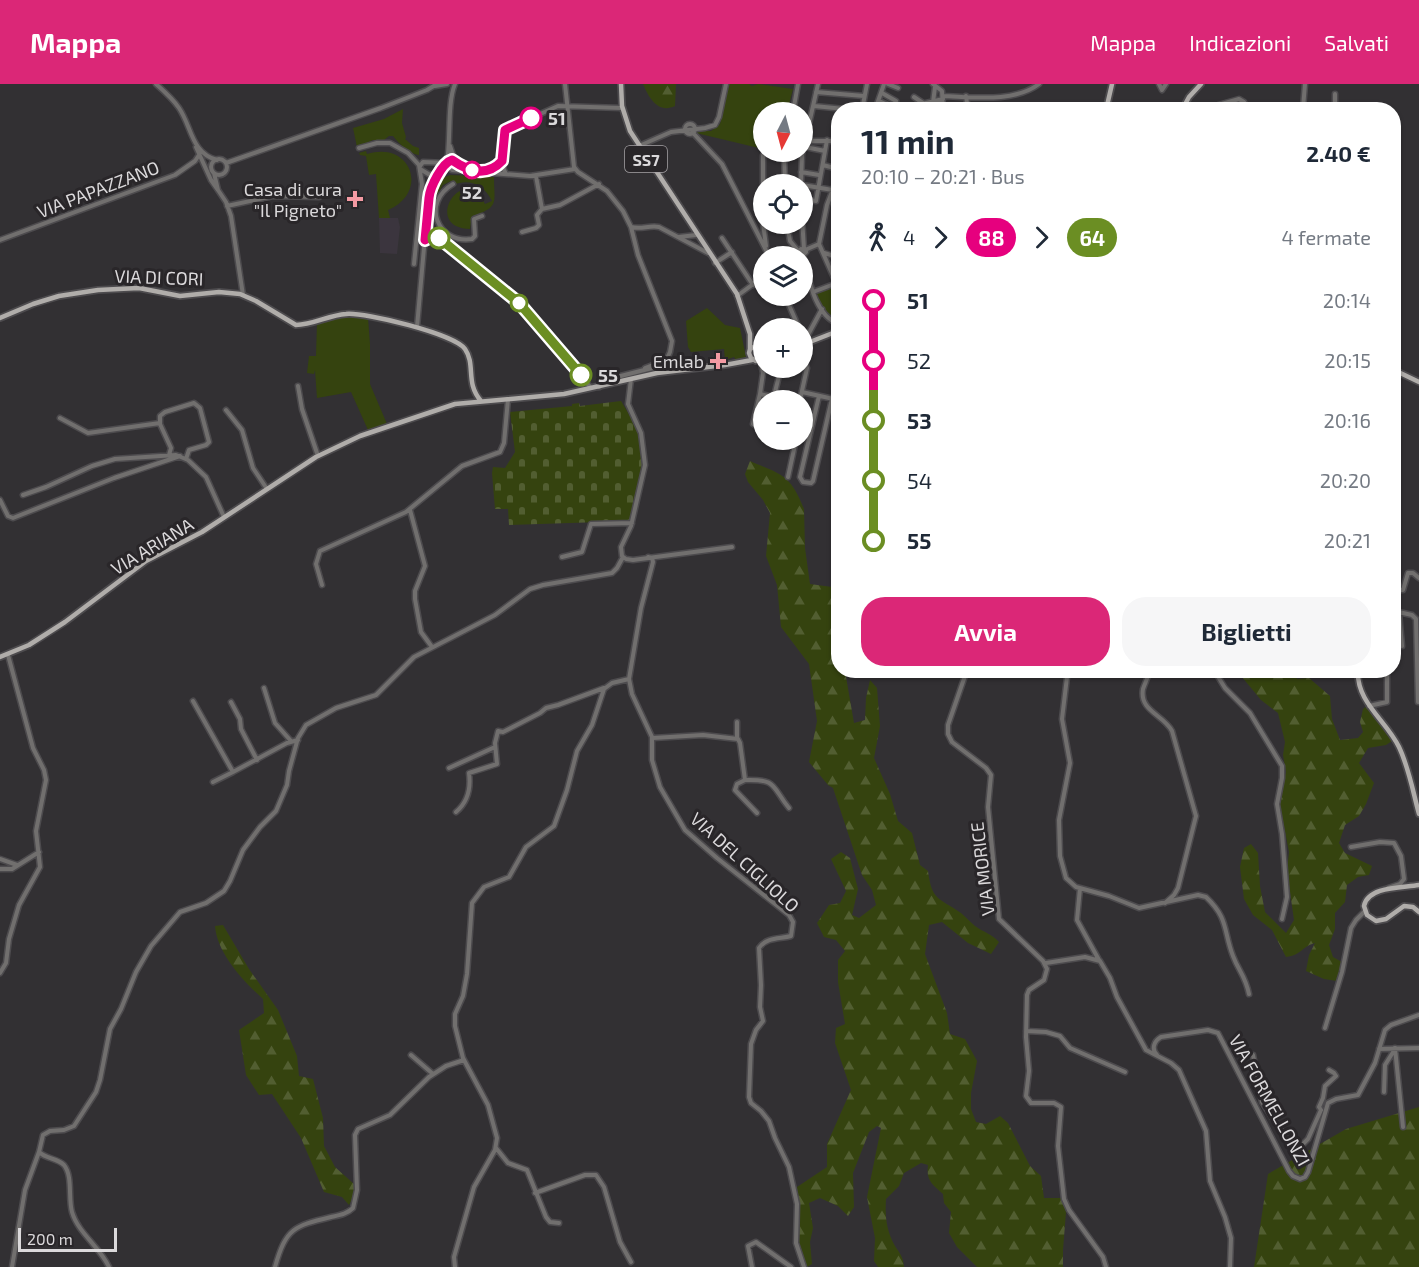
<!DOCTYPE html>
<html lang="it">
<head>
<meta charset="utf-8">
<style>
	:root { --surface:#fff; --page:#f6f6f7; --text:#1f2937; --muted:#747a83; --accent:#db2777 }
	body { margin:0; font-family:"Exo 2",sans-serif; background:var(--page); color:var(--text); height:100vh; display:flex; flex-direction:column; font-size:22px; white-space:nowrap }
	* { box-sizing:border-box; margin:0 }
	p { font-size:20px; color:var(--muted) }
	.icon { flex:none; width:33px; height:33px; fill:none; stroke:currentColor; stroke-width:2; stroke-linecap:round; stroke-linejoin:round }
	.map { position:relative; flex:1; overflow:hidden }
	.side { position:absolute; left:831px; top:18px; width:570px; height:576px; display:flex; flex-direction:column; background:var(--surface); border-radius:24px; box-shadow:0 2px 4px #0004 }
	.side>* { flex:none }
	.badge { padding:0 12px; border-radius:20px; font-size:21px; line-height:39px }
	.needle { width:39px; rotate:186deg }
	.controls { position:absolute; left:753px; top:18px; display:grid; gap:12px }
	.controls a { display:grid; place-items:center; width:60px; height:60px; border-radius:50%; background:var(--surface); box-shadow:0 2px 4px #0004; font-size:30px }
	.scale { position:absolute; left:18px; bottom:15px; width:99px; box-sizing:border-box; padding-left:6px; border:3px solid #dbd9db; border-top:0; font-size:16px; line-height:21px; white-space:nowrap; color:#dbd9db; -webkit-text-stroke:4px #292629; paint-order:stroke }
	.map>.badge { position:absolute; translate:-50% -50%; box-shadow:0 0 0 3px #fff }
	.legs { display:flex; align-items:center; gap:9px; height:66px; padding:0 30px; font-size:20px }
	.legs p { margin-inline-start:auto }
	.head { display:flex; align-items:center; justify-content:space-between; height:102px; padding:0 30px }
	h1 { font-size:33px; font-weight:700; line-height:45px }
	.button { display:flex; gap:12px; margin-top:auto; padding:12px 30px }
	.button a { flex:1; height:69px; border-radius:24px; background:var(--accent); color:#fff; font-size:24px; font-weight:700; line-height:69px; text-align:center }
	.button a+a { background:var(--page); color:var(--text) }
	ul { padding:0 30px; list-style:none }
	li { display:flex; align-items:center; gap:21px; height:60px; font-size:22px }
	li i { display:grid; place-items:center; width:9px; height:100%; margin:0 8px; background:currentColor }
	li i::after { content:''; width:15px; height:15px; margin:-8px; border:4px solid; border-radius:50%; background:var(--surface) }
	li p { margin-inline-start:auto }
	li:first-child i { background:linear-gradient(#0000 50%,currentColor 0) }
	li:last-child i { background:linear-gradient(currentColor 50%,#0000 0) }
	header { display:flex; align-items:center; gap:36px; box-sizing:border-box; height:84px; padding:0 30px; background:var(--accent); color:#fff }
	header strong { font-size:28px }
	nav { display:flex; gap:33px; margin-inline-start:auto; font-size:21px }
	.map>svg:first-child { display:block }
</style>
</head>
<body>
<header>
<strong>Mappa</strong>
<nav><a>Mappa</a><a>Indicazioni</a><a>Salvati</a></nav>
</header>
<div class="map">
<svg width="1419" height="1183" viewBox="0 0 1419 1183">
	<defs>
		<pattern id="forest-firs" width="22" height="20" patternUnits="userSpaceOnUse" patternTransform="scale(1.5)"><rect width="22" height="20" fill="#35430f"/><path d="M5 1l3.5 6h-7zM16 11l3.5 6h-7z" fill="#525e31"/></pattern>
		<pattern id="cemetery-stones" width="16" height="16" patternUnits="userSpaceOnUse" patternTransform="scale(1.5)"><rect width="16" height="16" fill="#35430f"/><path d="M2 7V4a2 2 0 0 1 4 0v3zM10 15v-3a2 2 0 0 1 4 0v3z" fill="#525e31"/></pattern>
	</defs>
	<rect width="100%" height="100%" fill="#323033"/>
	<path fill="#3b353e" d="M379,134h19l2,9 -3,27 -17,-1z"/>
	<path fill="url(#forest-firs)" d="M643,0h33l-1,22c-17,8 -26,-8 -32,-22z
		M750,377c32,14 40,13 54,48l1,39 5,36 22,3 6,9v74l7,1 9,52 11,-3 1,-22 4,-18 7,8 3,38 -6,32 16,36 8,27 14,12 8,32 8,6c4,30 10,26 33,42 5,4 9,9 14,13 8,6 17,8 24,16l-8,12 -23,-11 -26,-21 -13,3 -4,29 22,59 3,21 15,5 12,22 -6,32v16l5,13 10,2 14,-8 8,7 22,43 11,10 3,22h17l5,14 -3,38v17h-86l-20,-20 -8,-14 2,-21 -7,-9 -1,-9c-11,-10 -17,-13 -15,-29l-7,-2 -17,10 -5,13 -13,13c-1,17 0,31 9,47 5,8 8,10 9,21h-26l-4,-6 1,-23 -8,-41 14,-69 -4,-2 -8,6 -16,41 1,34 -6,9 -10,-10 -18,-8 -11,5 4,25 -3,14 2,22 -5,3 -8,-25 1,-27 -3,-28 30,-20v-23l24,-54 -16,-47 1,-15 9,-4 -7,-42v-22l7,-9 -9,-11 -12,-3 -7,-14 12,-18 11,-2 6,-12 -15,-32 10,-7 9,6 8,31 -6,26 7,3 17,-13 -4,-15 -10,-15 -29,-87 -5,-3 -19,-23 8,-41 -8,-57 -28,-37 -4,-42 -11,-29 4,-43 -7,-13 -15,-18 -3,-8z
		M1237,587h57l3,8 12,-1 21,18 2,23 8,21 18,-2 5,-6 -3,-10 3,-13 4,-3 25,35 -6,4 -18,3 -9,15 15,20 -8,21 -7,12 -14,9 -6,18 6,10 27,13 -3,9 -11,2 -11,8 -2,17 -10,11v16l-6,16 4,12 9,5 -5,19 -13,-2 -18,-8 3,-16 6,-12c-13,3 -13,12 -29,14l-14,-27 -19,-15 -9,-16 -4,-32 4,-19 7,-4 7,9 2,33 5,26 21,21 8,-13 -7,-49 2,-19 -9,-47 2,-18 4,-15 -3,-17 2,-13 -7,-29 -17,-13z
		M223,841l26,44 29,41 19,46 2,20 14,3 10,39 1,28 11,21 19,17v11l-5,10 -7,-8 -18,-5 -23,-54 -29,-44 -13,1 -13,-20 -7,-45 25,-17 -1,-14c-20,-18 -46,-46 -48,-73z
		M1419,1023v160h-165l14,-93 78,-45z"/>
	<path fill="url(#cemetery-stones)" d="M621,317l18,30 4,34 -12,56 -122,4 -1,-16h-13l-3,-36 1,-6 12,1 10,-16 -5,-40 62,-6v-2l7,-1 1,3z"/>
	<path fill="#35430f" d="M729,0h20l3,2 6,-2 35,5 -6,23h-23l-1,37 -67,-16 1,-2h14l9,-7z
		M403,25l-1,14 4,14 -1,2 8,7 6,2v7c-9,-1 -20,-11 -26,-19h-4l-5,4h-11l-16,7 -4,-19 31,-9z
		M366,67l1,3c44,-14 63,38 21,56l2,8h-11l-3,-44 -7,1 -3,-19 -6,-1 -1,-2z
		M450,91l44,2c0,26 6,30 -22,39l-2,13c-49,-1 -7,-69 15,-25l7,-3c-8,-16 -22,-23 -39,-16l-2,-4 -8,4 -11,18c1,-13 4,-23 18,-28z
		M834,201l4,14 -6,3 6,15v6l-9,-6 -14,-24z
		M707,224l18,17 15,3 6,29 -10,3 -2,-3 -9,3 -1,-11 -33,3 -3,-5 -2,-26z
		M341,233l27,1 2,26v40l17,40 -19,6 -17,-38 -34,6 -2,-28 -1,4 -7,-1 2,-17h7l1,-34z"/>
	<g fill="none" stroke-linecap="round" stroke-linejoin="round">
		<defs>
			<path id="minor" d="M156,0c8,7 17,15 23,24 13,19 12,45 38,52
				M565,0l9,83 4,5 29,19 16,20 8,16 7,28 34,86 -2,11 -6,13 -59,15 -5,2 -1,5
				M888,0l10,4
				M933,0l9,7 1,19
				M1159,0l3,6 4,-6
				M435,2l12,-2
				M816,8l48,4
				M882,9l14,8
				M1335,10v16
				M943,12c30,1 71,7 96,-12
				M966,12l2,14
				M914,13l9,6
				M879,17l20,9
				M1184,21l10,5
				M814,22l41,4
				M1303,24l2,-24
				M862,26l5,-26
				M875,26l9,-26
				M918,26l4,-6 21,-5
				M932,26l3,-23
				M1201,26l38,-11 5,3 3,8
				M793,28l5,-28
				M685 45a5 5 0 1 1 10 0a5 5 0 1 1-10 0Z
				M693,49l29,31 47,92
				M807,57h31
				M450,62l5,15
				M639,62l32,-14 34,-4 10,-3 4,-8 7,-33
				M196,63l15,33 7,10
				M805,63l20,4
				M359,64l18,-5h13l18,10 11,12 3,19 -8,80
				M784,68l1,32
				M211 83a8 8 0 1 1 16 0a8 8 0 1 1-16 0Z
				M447,78c4,-22 0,-59 8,-78
				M456,78v4l-3,3 -6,-2 1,-6 4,-1 21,10
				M226,79l155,-55 46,-18 10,-6
				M823,81l15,4
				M420,82l3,-4 24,1
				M420,85l10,6 10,-3
				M452,86l78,6 45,-7
				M487,87l8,-4 7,-6
				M801,88l18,3
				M214,89l4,17 8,12 5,14 12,79
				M506,90c-6,-10 -6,-36 1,-45l51,-23 64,2
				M838,92l-11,29 -8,39 19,43
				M453,100c-32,19 -16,60 19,55l3,-3 -1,-17 8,-3
				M801,100l1,-29 16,-71
				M802,101l31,5
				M802,115l14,2 11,-61
				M227,122l46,-10 46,1
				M542,125l18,-4 39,-21
				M802,134l2,31
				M787,140l3,17 9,11
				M426,142l93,77 72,85
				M631,143c10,3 18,-2 28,0l49,26
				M522,148l14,-4 3,-3 -2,-10 5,-6 -6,-33
				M835,151l3,1
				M679,153l17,-2
				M722,154l31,47
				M0,156l175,-65 20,-14 4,-6
				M766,162l-3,-23v-68l4,-3 17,3
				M805,166l14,-6
				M824,169l14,4
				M803,171l3,-3 -5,-3 -2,4 4,2c6,24 11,59 35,69
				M715,179l17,-11
				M813,208l24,-9
				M737,212l27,-20
				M785,212l14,32
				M417,243l12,-136 18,-27
				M803,260l19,-35
				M760,275l3,14 -3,21 14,3
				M645,284l21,-8
				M631,295l-3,25 13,29 4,32 -14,61 -10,21 1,9 4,3 7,1 99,-13
				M298,302l4,23 16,47
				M802,308l36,8
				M760,310l-7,30 5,3 6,-2
				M819,312l-19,81 3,5 8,1 2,-2 19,-82
				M773,316l8,-32
				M800,316l7,-32 -5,-15
				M226,326l16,20 11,38 14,21
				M60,334l28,15 72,-10
				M169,371l2,-7 -11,-24v-8l5,-4 29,-9 6,5 9,34 -3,3 -17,5 -3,9
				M788,393l8,-37
				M23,411l23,-8 46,-21 23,-7 61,-4 12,5 18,17 18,40
				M0,416l8,16 5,2 101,-40 66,-22
				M410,426l15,56 -10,25v8l6,33 11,15
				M562,473l20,-5 9,-28 41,-1
				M648,473l4,1 1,4 -12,46 -12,71 3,15 20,43v23l8,27 25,43 32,28 72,57 4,7 -2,14c-11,3 -25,1 -32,12l2,37 -1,22 3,14 -7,9 -5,14 -2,53 2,6 10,8 8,10 6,17 14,29 8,37 -1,39 8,24
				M322,501l-6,-21 4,-13 86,-39 56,-46 38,-14 4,-9 4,-44
				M1394,506h9l5,-17h5l6,5
				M1394,527l18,4 4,4 2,83
				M1399,529l3,33
				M967,586l-19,55v9l4,8 34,26 5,7 -3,32 11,112 44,42 4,8 -3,11 -15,10 -2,5 -1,42 3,34 -3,25 5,7h23l7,4 -3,39 6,53 5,11 34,47 3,10
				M1066,586l1,7 -5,42 8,44 -11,57 1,36 6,22 10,9 33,9 30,12 59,-13 8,2c23,22 17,33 27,59 6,16 12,19 16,38
				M1150,586c-2,7 -5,13 -7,19 -4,22 21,26 29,42l24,85 -18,72 -4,7 -9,8
				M1214,586l11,18 25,25 32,53v12l-5,26 5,30 5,63 -5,22
				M264,604l11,35 16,18
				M193,617l40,71 54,-29 11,-3
				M231,618l9,17 1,10 16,31
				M1369,622l18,-4v-32
				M653,654l50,-3 35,4 2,4 5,37c33,-1 26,6 44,28
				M737,654v-16
				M449,684l46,-21
				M745,696l-8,4 -2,6 22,23
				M213,698l20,-10
				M456,728c12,-10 15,-24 13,-39l28,-9 -2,-21 3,-12 5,1 37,-19 6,-5 12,-3 46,-17
				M1351,763l29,-5 14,1 7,13 3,23 -4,5 -12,4
				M0,775l17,6
				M0,785h12l27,-17
				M1080,804l-3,32 22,40
				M1046,879l39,-6 15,4 10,17 7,19 29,53 25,13 8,7 27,61 4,50 15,36 6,21 -1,29
				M0,889l6,-10 3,-24 10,-34 21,-38 -4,-36 10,-51 -2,-10 -11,-22 -25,-93
				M1325,944l17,-56 9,-44 5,-8 9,-9
				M1026,947l20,1 14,4 10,12 55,24
				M1395,964l8,79
				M1379,965l40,-1
				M411,971l22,19
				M1157,971c-6,-6 -3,-14 4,-18l47,-7 10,3 71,138 4,5 7,3 5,-2 3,-5 20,-69 8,-4 22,-4 17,-32 10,-33 6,-5 28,-10
				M1253,971l9,47 30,45 6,2 10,-10 13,-29
				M1384,1008l1,-27 10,-16
				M1321,1026l-2,-3 4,-9 2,-12 11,-10 -2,-3 -5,-3
				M496,1064l12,15 19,7 19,47 4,5 9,1
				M39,1068c7,7 18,6 25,13 9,11 4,33 8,47 6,21 28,35 37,55
				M535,1109l50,-18h11l8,12 16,55 11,20
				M12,1183l13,-77 14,-38 4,-17 7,-4 14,-1 10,-4 22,-34 4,-12 10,-51 11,-20 15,-37 15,-26 29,-34 26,-9 18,-12 6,-10 13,-31 17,-23 16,-16 11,-26 2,-14 9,-33 8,-13 30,-17 40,-13 38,-38 81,-42 35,-26 13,-4 69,-12 5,-5 6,-11
				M275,1183c11,-39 19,-41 56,-50 9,-2 16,-3 22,-9l4,-18 -2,-55 3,-6 32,-14 39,-38 17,-11 18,-6
				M455,1183l-1,-10 20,-70 21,-37 2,-12 -9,-33 -25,-47 -8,-32v-12l8,-18 4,-22 5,-71 12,-16 25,-10 17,-30 28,-21 13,-36 10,-39 15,-26 12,-36 8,-6 17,-4
				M752,1183l-4,-21 8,-4 35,25"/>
			<path id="major" d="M621,0l1,22 8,25 107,163 13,40v15
				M1106,26l6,-26
				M1182,26l7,-13 12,-13
				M0,234l33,-14 26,-8 39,-6 41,-2 41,8 39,-4 21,2 16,7 40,24c17,0 33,-10 50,-11 19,-2 109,20 119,35 11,16 0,34 16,52
				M802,261l36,-14
				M764,268l-2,-4 -6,-2 -6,3 -1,4 2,5 5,3 4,-2 4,-4
				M1394,286l25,12
				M0,573l29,-12 36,-23 81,-61 56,-29 114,-75 44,-21 95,-32 109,-10 93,-21 68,-8 27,-5
				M1358,586c-2,32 28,50 41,77 10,21 14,45 20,67
				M1419,801c-16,3 -51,1 -55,21l3,9 9,6 10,-2 18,-13 9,1 6,5"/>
		</defs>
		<use href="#minor" stroke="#4d4b4e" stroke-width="7"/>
		<use href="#major" stroke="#4d4b4e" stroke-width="8"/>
		<use href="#minor" stroke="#716f6e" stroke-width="4"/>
		<use href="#major" stroke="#b0adaa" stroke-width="4.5"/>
	</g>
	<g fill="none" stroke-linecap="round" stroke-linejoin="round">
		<defs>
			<path id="line-1" d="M439,154l-9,-1 -5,3 4,-42c1,-11 13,-35 23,-38 17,12 35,17 50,1l3,-31 26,-12"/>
			<path id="line-2" d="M439,154l80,65 62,72"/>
		</defs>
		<use href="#line-1" stroke="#fff" stroke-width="14"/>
		<use href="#line-2" stroke="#fff" stroke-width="14"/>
		<use href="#line-1" stroke="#e6007e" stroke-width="9"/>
		<use href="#line-2" stroke="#6b8e23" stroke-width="9"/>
	</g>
	<g fill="#fff" stroke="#e6007e" stroke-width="3">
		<circle cx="531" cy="34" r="10"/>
		<circle cx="472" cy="86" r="8"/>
	</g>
	<g fill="#f49aa3" stroke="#292629" stroke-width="2">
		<path d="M352 106h6v6h6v6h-6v6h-6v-6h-6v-6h6z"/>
		<path d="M715 268h6v6h6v6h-6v6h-6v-6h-6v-6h6z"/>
	</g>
	<g fill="#fff" stroke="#6b8e23" stroke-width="3">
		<circle cx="439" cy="154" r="10"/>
		<circle cx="519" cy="219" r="8"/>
		<circle cx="581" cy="291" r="10"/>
	</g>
	<g text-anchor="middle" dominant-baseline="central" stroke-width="6" stroke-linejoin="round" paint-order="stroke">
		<rect fill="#292629" stroke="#a6a3a6" stroke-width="1.5" x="625" y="62" width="42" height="26" rx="4.5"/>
		<g font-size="16" font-weight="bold" fill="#dbd9db">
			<text x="646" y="75">SS7</text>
		</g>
		<g font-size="18" font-weight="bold" fill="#dbd9db" stroke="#292629" text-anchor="start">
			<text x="548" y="34">51</text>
			<text x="472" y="108" text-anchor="middle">52</text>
			<text x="598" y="291">55</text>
		</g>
		<g font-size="18" fill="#dbd9db" stroke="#292629">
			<text transform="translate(98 105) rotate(-21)">VIA PAPAZZANO</text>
			<text transform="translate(159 193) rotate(2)">VIA DI CORI</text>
			<text transform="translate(152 462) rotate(-31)">VIA ARIANA</text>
			<text transform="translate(745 778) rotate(42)">VIA DEL CIGLIOLO</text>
			<text transform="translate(982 785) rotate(-97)">VIA MORICE</text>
			<text transform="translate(1270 1016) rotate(61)">VIA FORMELLONZI</text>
		</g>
		<g font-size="18" fill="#dbd9db" stroke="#292629" text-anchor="end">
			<text x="342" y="105">Casa di cura<tspan x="342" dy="21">"Il Pigneto"</tspan></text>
			<text x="704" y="277">Emlab</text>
		</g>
	</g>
</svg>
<div class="controls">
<a><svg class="needle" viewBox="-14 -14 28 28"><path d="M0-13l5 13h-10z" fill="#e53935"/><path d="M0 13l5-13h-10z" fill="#747a83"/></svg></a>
<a><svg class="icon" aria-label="locate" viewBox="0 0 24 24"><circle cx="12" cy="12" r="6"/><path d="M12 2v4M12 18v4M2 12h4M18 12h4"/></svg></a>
<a><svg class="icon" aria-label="layers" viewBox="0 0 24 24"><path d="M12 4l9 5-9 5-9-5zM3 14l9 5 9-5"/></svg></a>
<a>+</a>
<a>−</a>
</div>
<div class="scale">200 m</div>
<section class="side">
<div class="head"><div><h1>11 min</h1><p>20:10 – 20:21 · Bus</p></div><b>2.40 €</b></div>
<div class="legs"><svg class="icon" aria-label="walk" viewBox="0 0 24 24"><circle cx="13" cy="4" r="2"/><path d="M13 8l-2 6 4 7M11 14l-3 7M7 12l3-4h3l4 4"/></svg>4<svg class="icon" aria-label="forward" viewBox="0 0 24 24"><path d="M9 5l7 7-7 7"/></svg><b class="badge" style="background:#e6007e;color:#fff">88</b><svg class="icon" aria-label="forward" viewBox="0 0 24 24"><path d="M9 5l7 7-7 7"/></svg><b class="badge" style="background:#6b8e23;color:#fff">64</b><p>4 fermate</p></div>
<ul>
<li><i style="color:#e6007e"></i><b>51</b><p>20:14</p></li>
<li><i style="color:#e6007e"></i><span>52</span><p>20:15</p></li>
<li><i style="color:#6b8e23"></i><b>53</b><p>20:16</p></li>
<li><i style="color:#6b8e23"></i><span>54</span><p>20:20</p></li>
<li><i style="color:#6b8e23"></i><b>55</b><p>20:21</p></li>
</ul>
<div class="button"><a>Avvia</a><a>Biglietti</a></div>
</section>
</div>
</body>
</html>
